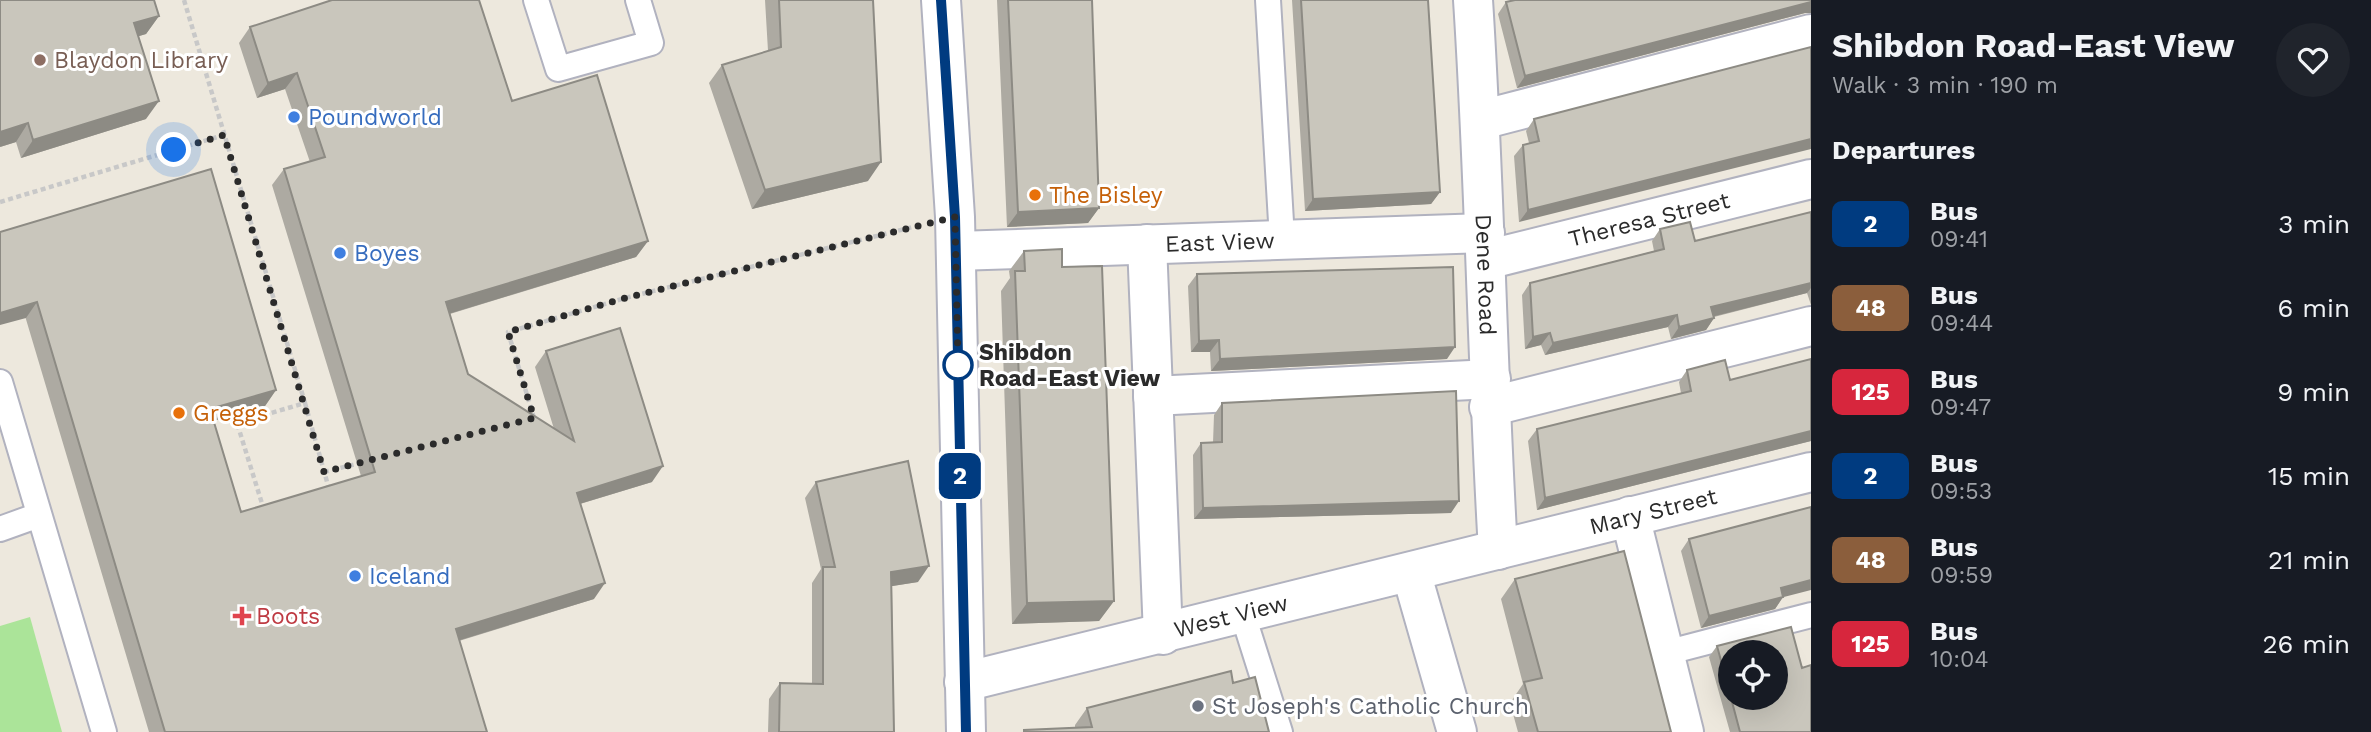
<!DOCTYPE html>
<html lang="en">
<head>
<meta charset="utf-8">
<style>
	:root { --surface:#171b24; --page:#20242c; --text:#f1f3f6; --muted:#9ea1a6 }
	body { margin:0; font-family:"Work Sans",sans-serif; background:var(--page); color:var(--text); height:100vh; display:flex; flex-direction:column; font-size:26px; white-space:nowrap }
	* { box-sizing:border-box; margin:0 }
	p { font-size:23px; color:var(--muted) }
	.icon { flex:none; width:38px; height:38px; fill:none; stroke:currentColor; stroke-width:2; stroke-linecap:round; stroke-linejoin:round }
	.map { position:relative; flex:1; overflow:hidden }
	.drawer { display:flex; flex-direction:column; background:var(--surface); width:560px }
	.drawer>* { flex:none }
	.badge { padding:0 14px; border-radius:10px; font-size:24px; line-height:46px }
	.tools { position:absolute; left:1718px; top:640px; display:grid; gap:14px }
	.tools a { display:grid; place-items:center; width:70px; height:70px; border-radius:50%; background:var(--surface); box-shadow:0 7px 28px #0002; font-size:35px }
	.you { position:absolute; width:35px; height:35px; margin:-18px; border:5px solid #fff; border-radius:50%; background:#1a73e8; box-shadow:0 0 0 10px #1a73e833 }
	.map>.badge { position:absolute; translate:-50% -50%; box-shadow:0 0 0 4px #fff }
	h2 { padding:0 21px; font-size:26px; line-height:63px }
	.round { display:grid; place-items:center; flex:none; width:74px; height:74px; border-radius:37px; background:var(--page) }
	.summary { display:flex; align-items:center; justify-content:space-between; height:119px; padding:0 21px }
	h1 { font-size:33px; font-weight:700; line-height:52px }
	ul { padding:0; list-style:none }
	li { display:flex; align-items:center; gap:21px; height:84px; padding:0 21px }
	li div { flex:1 }
	li b { display:block; font-size:26px }
	li em { font-style:normal }
	li .badge { min-width:77px; font-weight:700; text-align:center }
	main { display:flex; flex:1; min-height:0 }
	.map>svg:first-child { display:block }
</style>
</head>
<body>
<main>
<div class="map">
<svg width="1811" height="732" viewBox="0 0 1811 732">
	<rect width="100%" height="100%" fill="#ede8dd"/>
	<path fill="#abe499" d="M30,617l32,115h-62v-106z"/>
	<g fill="none" stroke-linecap="round" stroke-linejoin="round">
		<defs>
			<path id="lane" d="M536,0l22,69 93,-26 -13,-43
				M1268,0l14,239
				M0,382l104,350
				M0,529l39,-14
				M1243,615l37,117
				M1665,653l146,-38"/>
			<g id="street">
				<path id="s1" d="M1473,0c12,183 14,366 25,550"/>
				<path d="M1481,120l330,-86"/>
				<path d="M1147,244l16,391"/>
				<path id="s2" d="M956,251l529,-18"/>
				<path id="s3" d="M1486,260l325,-81"/>
				<path d="M1153,396l338,-17"/>
				<path d="M1489,407l322,-81"/>
				<path d="M1630,516l54,216"/>
				<path d="M1411,572l46,160"/>
				<path id="s4" d="M964,682l847,-210"/>
			</g>
			<path id="secondary" d="M941,0l14,217 11,515"/>
		</defs>
		<use href="#lane" stroke="#b1b2bf" stroke-width="28"/>
		<use href="#street" stroke="#b1b2bf" stroke-width="42"/>
		<use href="#secondary" stroke="#b1b2bf" stroke-width="42"/>
		<path stroke="#c8c8c8" stroke-width="4.5" stroke-dasharray="5 3.5" stroke-linecap="butt" d="M184,0l121,403 -68,20 27,87
			M0,202l224,-67
			M305,403l24,86
			M534,418l-26,-86 121,-35 284,-70
			M324,472l36,-9"/>
		<use href="#lane" stroke="#fff" stroke-width="24"/>
		<use href="#street" stroke="#fff" stroke-width="38"/>
		<use href="#secondary" stroke="#fff" stroke-width="38"/>
	</g>
	<path fill="#adaaa2" d="M765,0h108l-5,181 -116,28 -43,-126 13,-18 46,-14z
		M997,0h95l7,208 -11,15 -81,4z
		M1292,0h136l12,192 -9,12 -126,7z
		M1506,2l299,11 -288,75 -19,-74z
		M159,16l-13,18 -7,2 7,83 -125,39 -5,-16 -16,5z
		M250,27l262,74 136,140 -12,16 -186,57 18,60 86,55 -19,-62 11,-16 106,131 -72,22 14,95 -135,42 28,91h-338l-149,-500 276,158 -11,16 -52,15 28,91 120,-36 -89,-291 12,-16 26,-7 -25,-73 -28,9 -18,-55z
		M1811,47l-292,175 -5,-66 9,-11 6,-2 -3,-12 8,-12z
		M1811,212v93l-4,-12 -93,24v1l-8,12 -35,9 -3,-12 -123,28 -4,-10 -16,4 -3,-54 8,-12 124,-32 -2,-10 8,-12 35,12z
		M1024,251l38,16 52,334 -15,20 -87,3 -11,-333 9,-13 -1,-7z
		M1197,274l250,85 -236,12 -1,-19h-19l-3,-66z
		M1811,359v82l-274,69 -9,-69 9,-12 144,-36 -2,-11 8,-12 43,10z
		M1222,403l229,110 -257,6 -1,-64 8,-12h12l1,-28z
		M816,482l102,100 -26,4 2,146h-126l1,-33 11,-16 32,1v-101l9,-14 -16,-71z
		M1689,539l94,58 -8,12 -74,19 -20,-77z
		M1515,579l156,153h-153l-8,-29 13,-19 -22,-85z
		M1717,646l85,22 9,64h-81l-21,-75z
		M1233,683l36,49h-246l1,-2 51,-2v-3l12,-17z"/>
	<path fill="#8d8b84" d="M1811,2v11h-6l-288,75 8,-12z
		M159,16l-13,18 -24,7 12,-18z
		M297,73l-12,16 -28,9 11,-15z
		M159,101l-13,18 -125,39 12,-18z
		M28,123l-12,19 -16,5v-15z
		M1811,139v10l-292,73 9,-12z
		M881,162l-13,19 -116,28 13,-19z
		M1440,192l-9,12 -126,7 8,-12z
		M1099,208l-11,15 -81,4 11,-15z
		M648,241l-12,16 -201,61 11,-16z
		M1811,283v5l-4,5 -104,26 8,-12z
		M37,302l-11,16 -26,7v-12z
		M1677,315l-9,12 -123,28 8,-12z
		M1714,318l-8,12 -35,9 8,-12z
		M1550,333l-9,12 -16,4 8,-12z
		M1219,340l-9,12h-19l8,-11z
		M1455,347l-8,12 -236,12 9,-12z
		M276,390l-11,16 -66,19 11,-16z
		M1811,431v10l-274,69 8,-12z
		M663,466l-11,16 -86,26 11,-15z
		M1459,501l-8,12 -257,6 9,-11z
		M929,566l-11,16 -38,6 11,-16z
		M1811,580v10l-39,10 9,-12z
		M605,583l-11,16 -150,46 12,-16z
		M1783,597l-8,12 -74,19 8,-12z
		M1114,601l-15,20 -87,3 15,-21z"/>
	<path fill="#c9c6bc" stroke="#8d8b84" stroke-width="2" d="M0,0h154l5,16 -25,7 25,78 -126,39 -5,-17 -28,9z
		M332,0h147l33,101 85,-26 51,166 -202,61 22,72 106,67 -28,-90 74,-23 43,138 -86,27 28,90 -149,46 31,103h-322l-128,-430 -37,11v-81l211,-63 65,221 -66,19 31,103 134,-40 -91,-303 41,-12 -28,-84 -29,10 -18,-56z
		M779,0h94l8,162 -116,28 -43,-125 59,-18z
		M1008,0h84l7,208 -81,4z
		M1301,0h127l12,192 -127,7z
		M1515,0h296v2l-286,74 -19,-74z
		M1811,47v92l-283,71 -5,-65 16,-4 -5,-22z
		M1811,212v71l-100,24 3,11 -35,9 -2,-12 -124,28 -3,-10 -17,4 -3,-54 134,-34 -4,-20 30,-7 5,19z
		M1062,249v18l40,-1 12,335 -87,2 -12,-332h10l-1,-20z
		M1453,267l2,80 -235,12 -1,-19 -20,1 -2,-67z
		M1811,359v72l-266,67 -8,-69 154,-38 -4,-21 38,-10 5,20z
		M1456,391l3,110 -256,7 -2,-65 21,-1v-39z
		M908,461l21,105 -38,6 3,160h-115l1,-49 43,1v-117h12l-19,-85z
		M1811,507v73l-30,8 2,9 -74,19 -20,-77z
		M1624,551l47,181h-133l-14,-50 18,-4 -27,-99z
		M1791,627l11,41 9,-3v67h-71l-9,-34h45v-45h-45v44l-14,-51z
		M1231,671l2,12 22,-6 14,55h-245v-2l68,-3 -5,-19z"/>
	<g fill="none" stroke-linecap="round" stroke-linejoin="round">
		<defs>
			<path id="line" d="M941,0l14,217 11,515"/>
		</defs>
		<use href="#line" stroke="#fff" stroke-width="16"/>
		<use href="#line" stroke="#003b80" stroke-width="10"/>
		<path stroke="#2b2b2b" stroke-width="7" stroke-dasharray="0 12.6" d="M174,150l50,-15 100,337 210,-54 -26,-86 121,-35 326,-80 3,148"/>
	</g>
	<circle fill="#8d6e63" stroke="#fff" stroke-width="2.5" cx="40" cy="60" r="7"/>
	<g fill="#3f7fe0" stroke="#fff" stroke-width="2.5">
		<circle cx="294" cy="117" r="7"/>
		<circle cx="340" cy="253" r="7"/>
		<circle cx="355" cy="576" r="7"/>
	</g>
	<g fill="#e8710a" stroke="#fff" stroke-width="2.5">
		<circle cx="1035" cy="195" r="7"/>
		<circle cx="179" cy="413" r="7"/>
	</g>
	<circle fill="#fff" stroke="#003b80" stroke-width="3.5" cx="958" cy="365" r="14"/>
	<path fill="#e0444e" stroke="#fff" stroke-width="2.5" d="M238.5 605.5h7v7h7v7h-7v7h-7v-7h-7v-7h7z"/>
	<circle fill="#6b7280" stroke="#fff" stroke-width="2.5" cx="1198" cy="706" r="7"/>
	<g text-anchor="middle" dominant-baseline="central" stroke-width="6" stroke-linejoin="round" paint-order="stroke">
		<g font-size="23" fill="#785e54" stroke="#fff" text-anchor="start">
			<text x="54" y="60">Blaydon Library</text>
		</g>
		<g font-size="23" fill="#366cbe" stroke="#fff" text-anchor="start">
			<text x="308" y="117">Poundworld</text>
			<text x="354" y="253">Boyes</text>
			<text x="369" y="576">Iceland</text>
		</g>
		<g font-size="23" fill="#c56008" stroke="#fff" text-anchor="start">
			<text x="1049" y="195">The Bisley</text>
			<text x="193" y="413">Greggs</text>
		</g>
		<g font-size="23" fill="#2b2b2b" stroke="#fff">
			<text stroke="none"><textPath href="#s3" startOffset="168">Theresa Street</textPath></text>
			<text stroke="none"><textPath href="#s2" startOffset="264">East View</textPath></text>
			<text stroke="none"><textPath href="#s1" startOffset="275">Dene Road</textPath></text>
			<text stroke="none"><textPath href="#s4" startOffset="710">Mary Street</textPath></text>
			<text stroke="none"><textPath href="#s4" startOffset="275">West View</textPath></text>
		</g>
		<g font-size="23" font-weight="bold" fill="#2b2b2b" stroke="#fff" text-anchor="start">
			<text x="979" y="352">Shibdon<tspan x="979" dy="26">Road-East View</tspan></text>
		</g>
		<g font-size="23" fill="#be3a42" stroke="#fff" text-anchor="start">
			<text x="256" y="616">Boots</text>
		</g>
		<g font-size="23" fill="#5b616d" stroke="#fff" text-anchor="start">
			<text x="1212" y="706">St Joseph's Catholic Church</text>
		</g>
	</g>
</svg>
<div class="tools">
<a><svg class="icon" aria-label="locate" viewBox="0 0 24 24"><circle cx="12" cy="12" r="6"/><path d="M12 2v4M12 18v4M2 12h4M18 12h4"/></svg></a>
</div>
<div class="you" style="left:174px;top:150px"></div>
<b class="badge" style="left:960px;top:476px;background:#003b80;color:#fff">2</b>
</div>
<section class="drawer">
<div class="summary"><div><h1>Shibdon Road-East View</h1><p>Walk · 3 min · 190 m</p></div><a class="round"><svg class="icon" aria-label="heart" viewBox="0 0 24 24"><path d="M12 20l-8-8c-3-5 5-10 8-4 3-6 11-1 8 4z"/></svg></a></div>
<h2>Departures</h2>
<ul>
<li><span class="badge" style="background:#003b80;color:#fff">2</span><div><b>Bus</b><p>09:41</p></div><em>3 min</em></li>
<li><span class="badge" style="background:#8b5e3c;color:#fff">48</span><div><b>Bus</b><p>09:44</p></div><em>6 min</em></li>
<li><span class="badge" style="background:#d7263d;color:#fff">125</span><div><b>Bus</b><p>09:47</p></div><em>9 min</em></li>
<li><span class="badge" style="background:#003b80;color:#fff">2</span><div><b>Bus</b><p>09:53</p></div><em>15 min</em></li>
<li><span class="badge" style="background:#8b5e3c;color:#fff">48</span><div><b>Bus</b><p>09:59</p></div><em>21 min</em></li>
<li><span class="badge" style="background:#d7263d;color:#fff">125</span><div><b>Bus</b><p>10:04</p></div><em>26 min</em></li>
</ul>
</section>
</main>
</body>
</html>
